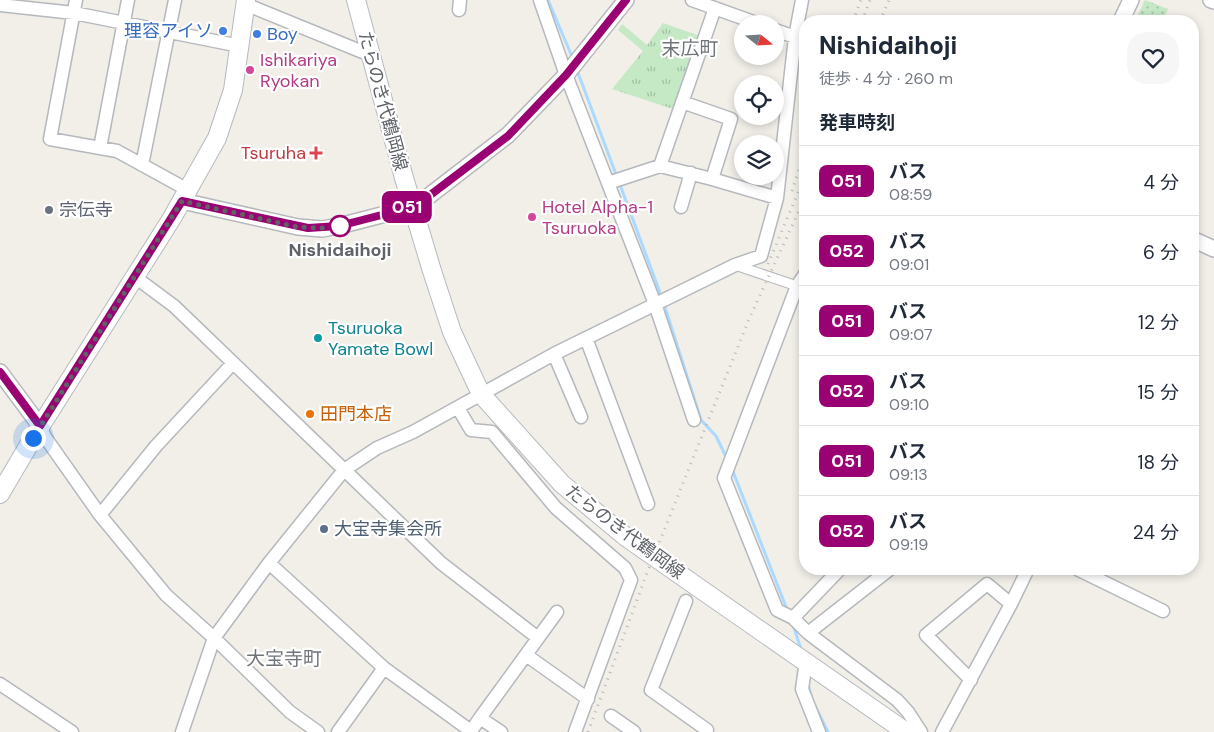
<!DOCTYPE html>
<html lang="ja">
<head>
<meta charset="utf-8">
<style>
	:root { --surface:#fff; --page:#f6f6f7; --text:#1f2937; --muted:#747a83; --line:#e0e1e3 }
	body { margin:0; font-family:"DM Sans","Noto Sans JP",sans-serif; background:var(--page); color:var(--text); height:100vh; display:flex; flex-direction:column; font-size:19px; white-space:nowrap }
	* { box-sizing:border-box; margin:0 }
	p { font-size:16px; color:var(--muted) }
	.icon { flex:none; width:28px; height:28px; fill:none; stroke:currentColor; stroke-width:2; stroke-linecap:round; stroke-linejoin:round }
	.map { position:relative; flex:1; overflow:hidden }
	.sheet { position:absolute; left:799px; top:15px; width:400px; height:560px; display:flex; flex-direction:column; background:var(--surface); border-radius:20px; box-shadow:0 2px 8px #0003 }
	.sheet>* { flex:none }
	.badge { padding:0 10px; border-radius:8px; font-size:18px; line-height:32px }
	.needle { width:32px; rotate:108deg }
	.controls { position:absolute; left:734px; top:15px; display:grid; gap:10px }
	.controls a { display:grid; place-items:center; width:50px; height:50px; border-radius:50%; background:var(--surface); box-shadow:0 2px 8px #0003; font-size:25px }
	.you { position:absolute; width:25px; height:25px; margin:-12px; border:4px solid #fff; border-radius:50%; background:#1a73e8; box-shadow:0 0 0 8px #1a73e833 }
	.map>.badge { position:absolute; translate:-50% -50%; box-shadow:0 0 0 2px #fff }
	h2 { padding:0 20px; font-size:19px; line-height:45px }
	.round { display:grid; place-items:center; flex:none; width:52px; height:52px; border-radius:20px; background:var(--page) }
	.head { display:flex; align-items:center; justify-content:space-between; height:85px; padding:0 20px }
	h1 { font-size:24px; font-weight:800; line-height:38px }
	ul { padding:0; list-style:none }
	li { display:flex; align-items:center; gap:15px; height:70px; padding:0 20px; border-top:1px solid var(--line) }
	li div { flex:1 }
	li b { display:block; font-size:19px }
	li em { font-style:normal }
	li .badge { min-width:55px; font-weight:700; text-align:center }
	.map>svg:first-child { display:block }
</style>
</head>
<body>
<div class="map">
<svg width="1214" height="732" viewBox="0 0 1214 732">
	<defs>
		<pattern id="grass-dots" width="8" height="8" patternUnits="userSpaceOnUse" patternTransform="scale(1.25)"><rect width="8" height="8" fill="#c5e8c5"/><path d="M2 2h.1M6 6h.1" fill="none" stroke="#a3c0a4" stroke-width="1.8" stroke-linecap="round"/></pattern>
		<pattern id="park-tufts" width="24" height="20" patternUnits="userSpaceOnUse" patternTransform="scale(1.25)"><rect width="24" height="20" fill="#c5e8c5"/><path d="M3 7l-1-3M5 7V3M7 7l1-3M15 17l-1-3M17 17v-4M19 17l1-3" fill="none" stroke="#a3c0a4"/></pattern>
	</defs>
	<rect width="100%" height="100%" fill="#f1efe8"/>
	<path fill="url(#grass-dots)" d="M1145,0l23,9 -5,12h-28z"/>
	<path fill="url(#park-tufts)" d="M663,23l37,13 -27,73 -61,-20 31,-38 -25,-21 4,-6 25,21z"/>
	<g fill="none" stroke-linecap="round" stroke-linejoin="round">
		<path stroke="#aadaff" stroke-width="3" d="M548,0l25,59
			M577,70l40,107
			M619,182l43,116
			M664,304l37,116 15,16 11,23
			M732,469l56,143
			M793,625l9,27
			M808,683l3,13
			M815,706l13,26"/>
		<defs>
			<path id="pedestrian" d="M735,265l62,21"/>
			<path id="minor" d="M76,0l-26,139 67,12 71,39
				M540,0l26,75 89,229 39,116
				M692,0l67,24
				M245,4l125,51
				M0,5l74,8 166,33
				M459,10l1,-10
				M775,30l20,7
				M682,102l49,17 -19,60
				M100,148l28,-148
				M142,165l33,-165
				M660,166l55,-158
				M608,183l52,-17 52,13 65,19
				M681,207l10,-34
				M805,274l-8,12 -73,192 53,132 16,8 15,15 89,67 11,12 13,20
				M135,277l39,29 267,257 97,75
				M586,338l62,166
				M554,354l27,63
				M458,408l13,22 21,2 64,76 69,60 6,12 -56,152
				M40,426l5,11 55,78 66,80 48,43 76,74 28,20
				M100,515l56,-69 77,-83
				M269,563l115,105 87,63 9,-13 21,14
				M1077,569l86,42
				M686,601l-35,89 56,40
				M793,618l47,-49
				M808,633l82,-64
				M526,655l62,44
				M806,661l-4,28 17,43
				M971,680l-45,-45 61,-51 24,20
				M0,684l72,48
				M611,716l23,16
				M480,718l77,-106
				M182,732l32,-94 55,-75 75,-93 33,-22 36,-16 141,-78 181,-89 26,-9 16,-58 18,-161 7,-37
				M338,732l46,-64
				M942,732l69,-128 17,-35"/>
			<path id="tertiary" d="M1211,0l3,1
				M1121,21l10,-21
				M182,201l116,26 24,2 17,-3 58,-15 28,-12 83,-64 58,-60 60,-75
				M1192,239l22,10
				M0,372l40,54"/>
			<path id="secondary" d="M356,0l48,178 28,93 20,61 29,62 81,90 64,53
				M0,494l33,-56 139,-220 45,-80 16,-48 13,-90
				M689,581l217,151"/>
		</defs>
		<use href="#pedestrian" stroke="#b5b8bc" stroke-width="11"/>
		<use href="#minor" stroke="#b5b8bc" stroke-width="15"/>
		<use href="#tertiary" stroke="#b5b8bc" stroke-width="18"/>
		<use href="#secondary" stroke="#b6babf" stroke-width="20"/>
		<use href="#pedestrian" stroke="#fff" stroke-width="9"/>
		<use href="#minor" stroke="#fff" stroke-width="12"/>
		<use href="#tertiary" stroke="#fff" stroke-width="15"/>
		<use href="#secondary" stroke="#fff" stroke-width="18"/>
		<path stroke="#b6b7b8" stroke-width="3" stroke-dasharray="1 6" stroke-linecap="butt" d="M853,21l8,-21
			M862,21l8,-21
			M880,21l9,-21
			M792,191l13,-40
			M768,264l37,-88
			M588,732l59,-159 102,-254 56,-121"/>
		<defs>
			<path id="secondary-bridge" d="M626,537l63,44"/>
		</defs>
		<use href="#secondary-bridge" stroke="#b6babf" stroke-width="20" stroke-linecap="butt"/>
		<use href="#secondary-bridge" stroke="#fff" stroke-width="18"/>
	</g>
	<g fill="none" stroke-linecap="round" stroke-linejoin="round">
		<defs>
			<path id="line" d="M0,372l40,54 142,-225 126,27 31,-2 58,-15 15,-6 13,-6 83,-63 58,-61 60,-75"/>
		</defs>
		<use href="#line" stroke="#fff" stroke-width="11"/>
		<use href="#line" stroke="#9a0273" stroke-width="8"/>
		<path stroke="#5f6368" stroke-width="5" stroke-dasharray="0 9" d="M33,438l149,-237 116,26 24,1 18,-2"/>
	</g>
	<g fill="#3f7fe0" stroke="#fff" stroke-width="2">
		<circle cx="223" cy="31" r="5"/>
		<circle cx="257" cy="34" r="5"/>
	</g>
	<g fill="#d1479c" stroke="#fff" stroke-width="2">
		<circle cx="250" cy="70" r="5"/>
		<circle cx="532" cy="217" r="5"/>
	</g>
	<path fill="#e0444e" stroke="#fff" stroke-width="2" d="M313.5 145.5h5v5h5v5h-5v5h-5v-5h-5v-5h5z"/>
	<circle fill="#6b7280" stroke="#fff" stroke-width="2" cx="49" cy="210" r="5"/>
	<circle fill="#fff" stroke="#9a0273" stroke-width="2.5" cx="340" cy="226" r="10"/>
	<circle fill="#0f9aa8" stroke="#fff" stroke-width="2" cx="318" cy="338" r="5"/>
	<circle fill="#e8710a" stroke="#fff" stroke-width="2" cx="310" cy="414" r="5"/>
	<circle fill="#5c6f8a" stroke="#fff" stroke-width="2" cx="324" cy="529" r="5"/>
	<g text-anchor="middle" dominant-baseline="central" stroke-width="4.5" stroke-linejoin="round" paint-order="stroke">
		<g font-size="18" fill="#366cbe" stroke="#fff" text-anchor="end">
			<text x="213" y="31">理容アイソ</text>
			<text x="267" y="34" text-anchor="start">Boy</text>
		</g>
		<g font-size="18" fill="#b23c85" stroke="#fff" text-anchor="start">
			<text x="260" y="60">Ishikariya<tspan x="260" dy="21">Ryokan</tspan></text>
			<text x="542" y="207">Hotel Alpha-1<tspan x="542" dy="21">Tsuruoka</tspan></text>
		</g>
		<g font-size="18" fill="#5f6368" stroke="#fff">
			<text transform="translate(383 101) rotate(75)">たらのき代鶴岡線</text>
			<text transform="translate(625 532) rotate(37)">たらのき代鶴岡線</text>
		</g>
		<g font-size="18" fill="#be3a42" stroke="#fff" text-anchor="end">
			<text x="306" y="153">Tsuruha</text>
		</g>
		<g font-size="18" fill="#5b616d" stroke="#fff" text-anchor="start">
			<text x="59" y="210">宗伝寺</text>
		</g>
		<g font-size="18" font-weight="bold" fill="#5f6368" stroke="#fff">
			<text x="340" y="250">Nishidaihoji</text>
		</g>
		<g font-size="18" fill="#0d838f" stroke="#fff" text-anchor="start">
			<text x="328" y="328">Tsuruoka<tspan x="328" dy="21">Yamate Bowl</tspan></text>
		</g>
		<g font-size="18" fill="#c56008" stroke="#fff" text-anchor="start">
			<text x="320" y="414">田門本店</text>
		</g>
		<g font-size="18" fill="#4e5e75" stroke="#fff" text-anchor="start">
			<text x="334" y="529">大宝寺集会所</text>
		</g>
		<g font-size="19" fill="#70757a" stroke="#fff">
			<text x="690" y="48">末広町</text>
			<text x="284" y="658">大宝寺町</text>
		</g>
	</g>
</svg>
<div class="controls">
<a><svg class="needle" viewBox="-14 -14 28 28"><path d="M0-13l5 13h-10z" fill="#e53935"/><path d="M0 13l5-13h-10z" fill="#747a83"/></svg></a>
<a><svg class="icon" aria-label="locate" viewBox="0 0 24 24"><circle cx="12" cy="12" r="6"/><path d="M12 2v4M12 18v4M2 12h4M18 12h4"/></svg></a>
<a><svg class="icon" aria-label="layers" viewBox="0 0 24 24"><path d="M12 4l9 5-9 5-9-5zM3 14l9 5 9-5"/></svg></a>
</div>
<div class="you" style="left:33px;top:438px"></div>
<b class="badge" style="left:407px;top:207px;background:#9a0273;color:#fff">051</b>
<section class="sheet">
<div class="head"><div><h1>Nishidaihoji</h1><p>徒歩 · 4 分 · 260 m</p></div><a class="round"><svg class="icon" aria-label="heart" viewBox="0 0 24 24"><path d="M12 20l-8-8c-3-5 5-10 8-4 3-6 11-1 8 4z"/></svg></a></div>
<h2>発車時刻</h2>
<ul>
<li><span class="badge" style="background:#9a0273;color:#fff">051</span><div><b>バス</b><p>08:59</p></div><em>4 分</em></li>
<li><span class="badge" style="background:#9a0273;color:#fff">052</span><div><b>バス</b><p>09:01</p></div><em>6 分</em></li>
<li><span class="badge" style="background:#9a0273;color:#fff">051</span><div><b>バス</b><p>09:07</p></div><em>12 分</em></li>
<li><span class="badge" style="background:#9a0273;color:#fff">052</span><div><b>バス</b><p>09:10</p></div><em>15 分</em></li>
<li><span class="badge" style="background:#9a0273;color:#fff">051</span><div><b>バス</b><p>09:13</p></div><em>18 分</em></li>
<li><span class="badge" style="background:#9a0273;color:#fff">052</span><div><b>バス</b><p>09:19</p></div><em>24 分</em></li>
</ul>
</section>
</div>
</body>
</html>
